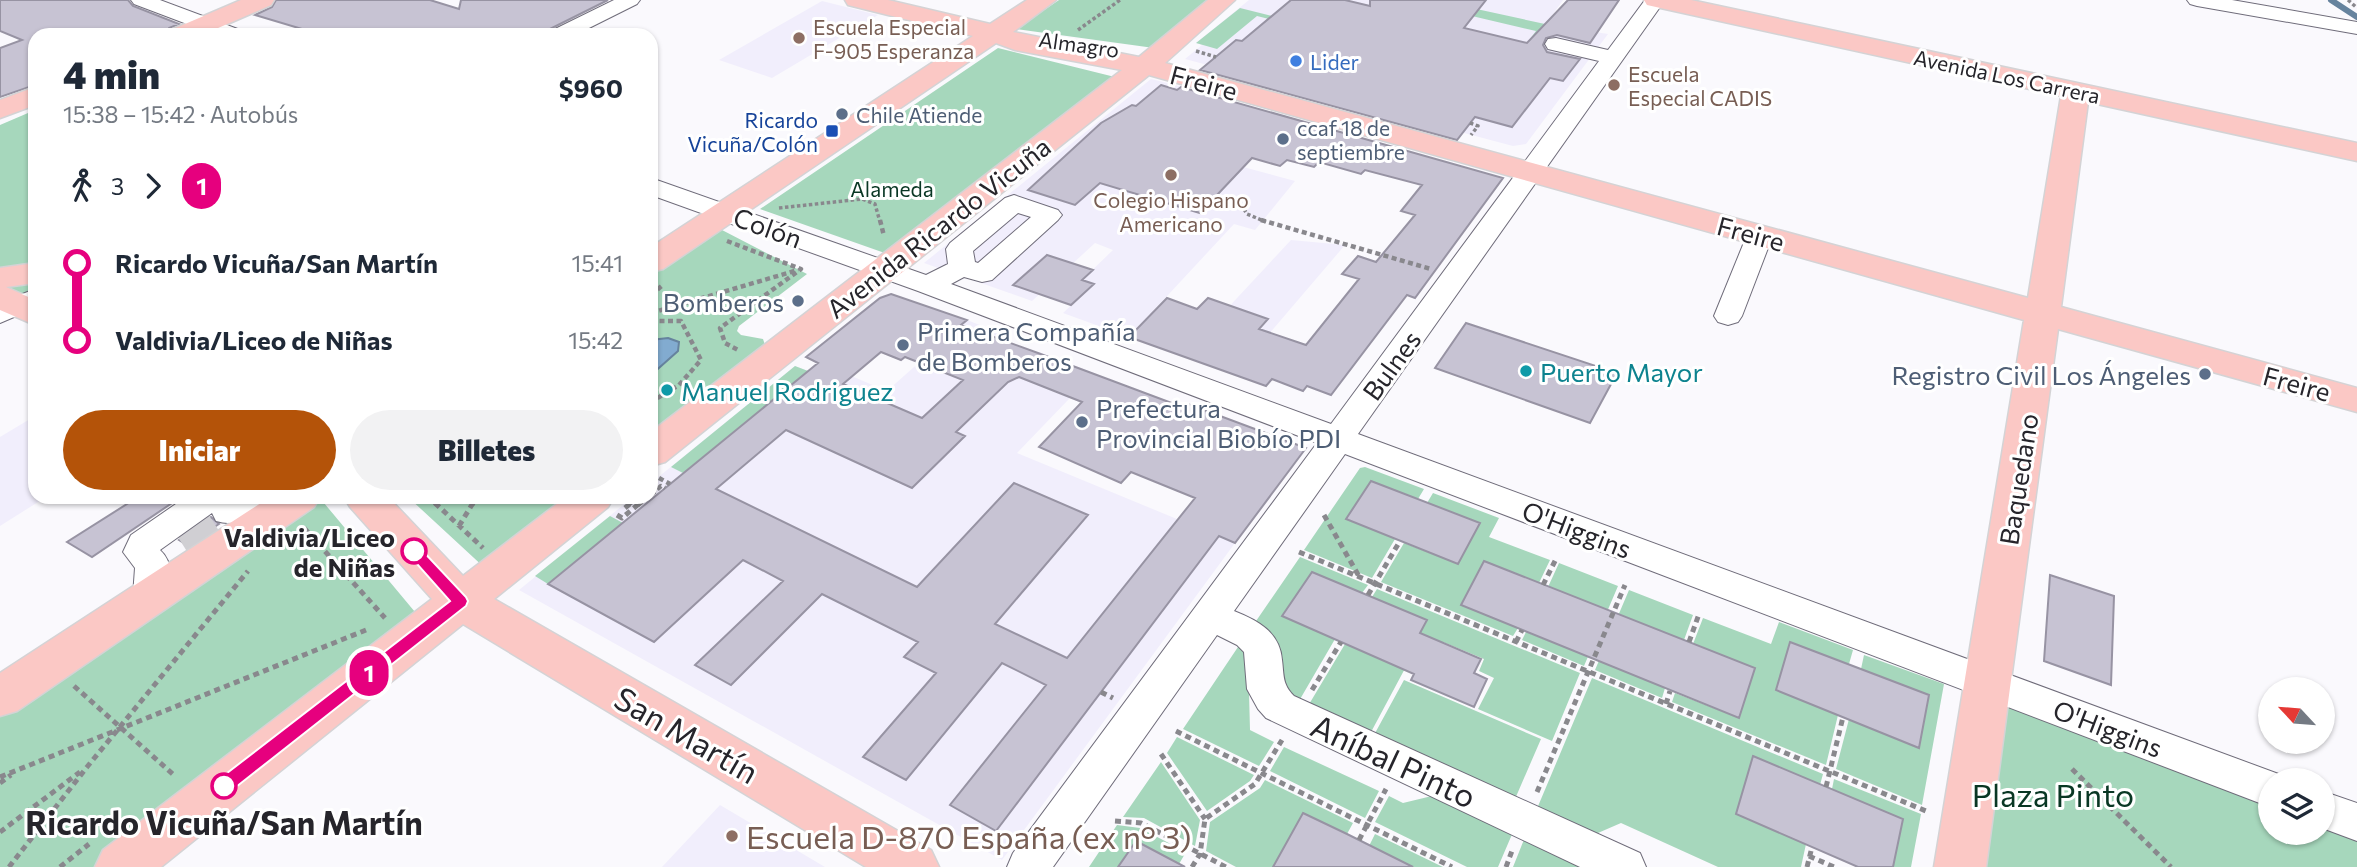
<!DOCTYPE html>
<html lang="es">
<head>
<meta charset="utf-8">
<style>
	:root { --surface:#fff; --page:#f2f2f3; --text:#1f2937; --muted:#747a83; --accent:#b45309 }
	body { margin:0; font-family:Commissioner,sans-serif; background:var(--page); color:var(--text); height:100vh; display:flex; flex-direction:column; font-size:26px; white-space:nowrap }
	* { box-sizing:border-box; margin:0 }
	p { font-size:23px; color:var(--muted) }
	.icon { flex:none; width:38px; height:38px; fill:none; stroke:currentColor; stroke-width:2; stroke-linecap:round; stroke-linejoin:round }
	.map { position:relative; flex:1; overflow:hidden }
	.drawer { position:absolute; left:28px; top:28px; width:630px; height:476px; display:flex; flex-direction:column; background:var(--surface); border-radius:21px; box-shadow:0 2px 5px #0004 }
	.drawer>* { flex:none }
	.badge { padding:0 14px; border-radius:23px; font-size:24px; line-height:46px }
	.needle { width:46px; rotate:296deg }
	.buttons { position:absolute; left:2258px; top:677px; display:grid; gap:14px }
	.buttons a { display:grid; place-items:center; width:77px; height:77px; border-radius:50%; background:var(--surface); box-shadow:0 2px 5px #0004; font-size:35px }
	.map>.badge { position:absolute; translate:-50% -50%; box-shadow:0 0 0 4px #fff }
	.legs { display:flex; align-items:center; gap:10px; height:77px; padding:0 35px; font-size:23px }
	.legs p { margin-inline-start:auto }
	.overview { display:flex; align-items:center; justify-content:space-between; height:119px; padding:0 35px }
	h1 { font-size:38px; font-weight:800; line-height:52px }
	.cta { display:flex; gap:14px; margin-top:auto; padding:14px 35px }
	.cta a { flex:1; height:80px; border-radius:42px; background:var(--accent); color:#fff; font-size:28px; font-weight:800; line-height:80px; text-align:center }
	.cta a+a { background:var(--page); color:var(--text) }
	ul { padding:0 35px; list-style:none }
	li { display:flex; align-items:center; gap:24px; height:77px; font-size:26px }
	li i { display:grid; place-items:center; width:10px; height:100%; margin:0 9px; background:currentColor }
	li i::after { content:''; width:18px; height:18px; margin:-9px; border:5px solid; border-radius:50%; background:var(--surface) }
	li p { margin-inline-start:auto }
	li:first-child i { background:linear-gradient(#0000 50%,currentColor 0) }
	li:last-child i { background:linear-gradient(currentColor 50%,#0000 0) }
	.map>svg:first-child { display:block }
</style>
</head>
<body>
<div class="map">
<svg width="2357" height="867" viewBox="0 0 2357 867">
	<rect width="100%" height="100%" fill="#faf9fd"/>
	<path fill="#f1eefc" d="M1249,0h314l-17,24 62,10 -82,110 -13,2 -328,-87 17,-14 -6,-2z
		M822,1l56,14 -106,63 -53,-18z
		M1151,79l53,13 -24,21 -7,35 122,33 -40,49 -21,-6 -105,113 -66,-24 31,-29 -12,-4 31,-30 -18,-7 -63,58 -108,-38z
		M1291,240l54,5 -111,130 -51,-19z
		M967,320l43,17 -79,73 34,13 74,-71 55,21 -77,80 218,90 -233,317 -483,-270 114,-93h18v-14l144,-117 13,5 10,-9 69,29z
		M35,416v81h11l-46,29v-89z
		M720,805l105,62h-163z"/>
	<path fill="#a6d7bc" d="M1059,0h157l-62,48 -138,-19z
		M1404,0h31l110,24 -18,19 9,-12z
		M1240,8l32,8 -3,3 -12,-3 -40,33 -21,-6z
		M998,48l125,31 -227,178 -136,-48z
		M35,110v185l-15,7 -20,-10v-167z
		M722,230l85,44 -68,52 -2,5 4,4 22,4 4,12 -116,91v-169l60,-41z
		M795,366l13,5 -125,102 -12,-6z
		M1365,467l59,22 -6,10 -72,20 49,20 -23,39 -68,-28 56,-82z
		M1433,493l66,25 -10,19 61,23 -11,23 -55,-21 -23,42 57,24 -5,8 -132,-54 23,-39 54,21 22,-41 -53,-20z
		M319,497l101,121 -320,249h-100v-160z
		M408,497h172l-93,73z
		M610,516l13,7 -75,61 -13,-8z
		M1300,557l68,28 -6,8 -50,-21 -29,44 52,23 -36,62 -10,-4 -35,-73z
		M1559,563l59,23 -34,80 -62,-26 4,-8 58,23 -36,-68z
		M1377,589l203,84 -28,68 -74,-32 16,-31 -15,-7 5,-12 -41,-17 -6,12 -20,-8 -47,88 -62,-28 37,-62 56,24 26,-47 -55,-24z
		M1629,590l64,25 -9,25 -60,-24 -20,47 61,25 -3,10 -67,-28z
		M1703,618l68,26 8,-22 74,28 -4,14 -59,-22 -14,48 62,25 -12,50 -154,-63 3,-9 64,25 16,-50 -62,-24z
		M1240,644l8,11 2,75 24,12 -15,24 -76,-37z
		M1864,655l80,29 -22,121 -86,-36 13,-50 70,28 10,-52 -68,-26z
		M1592,678l231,96 -3,11 -67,-29 -17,57 70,31 -5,23h-83l-97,-44 -30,13 -55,-25z
		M1404,680l137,59 -26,60 -141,-64z
		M2002,696l268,101v36h52v-17l35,13v38h-389z
		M1177,737l77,38 -4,6 -43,30 -40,-58z
		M1284,747l95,44 -14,27 -95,-47z
		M1161,762l39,58 -5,26 -51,-28 -21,-1z
		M1834,779l87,35 -10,53h-18l9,-48 -70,-30z
		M1265,780l88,43 -6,11 -44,-21 -30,54h-37l-30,-16 4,-29 50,-34z
		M1436,795l77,37 -15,35h-31l-92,-45 14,-26 14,7z
		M1117,825l23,3 46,24 -7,12 -43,-23 -18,26h-29z
		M1375,834l68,33h-30l-44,-21z
		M1525,837l65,30h-77z"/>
	<path fill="#82abd0" stroke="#66839e" stroke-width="2" d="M668,338l11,4 -1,9 -27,24v-35z"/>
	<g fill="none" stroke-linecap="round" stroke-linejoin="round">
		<path stroke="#66839e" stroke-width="6" d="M2331,0l26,17"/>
	</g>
	<path fill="#c7c3d3" stroke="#9793a3" stroke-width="2" fill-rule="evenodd" d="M0,0h128l5,6 46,18 -10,4 -5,7h-129v50l-35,12v-49l22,-8 -22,-9z
		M276,0h154l29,9 2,-9h147l-70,35h-216l-67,-20 17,-8z
		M1291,0h54l25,6v-6h116l-22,28 63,15 41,-43h51l-29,43 -33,-8 -11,3 -3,7 4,7 33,7 -17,22 -13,-3 -38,49 -37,-10 -18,23 -257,-70 36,-30 6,1z
		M1161,85l16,5 4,-3 322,91 -88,120 -8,-3 -76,100 -24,-9 -4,5 -31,-12 -6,7 -137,-49 38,-39 30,11 11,-11 60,21 -9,10 47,16 53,-66 -17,-5 16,-18 18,6 39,-47 -14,-4 21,-26 -57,-15 -4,4 -42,-12 -5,5 -27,-7 -7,6 -28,-8 -52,55 -100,-30 -25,22 -47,-15 73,-67 31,-18 4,1z
		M1047,255l46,15 -11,10 12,4 -23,21 -58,-20z
		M891,294l76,26 -6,5 77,28 147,55 3,-4 118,44 -71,95 -16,-7 -223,295 -46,-26 96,-120 -44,-22 -96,117 -43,-23 73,-84 -32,-16 14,-15 -96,-48 -91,91 -36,-20 88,-84 -40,-21 -89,82 -106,-58 270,-221 -12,-6 74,-59zM881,352l20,8 4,-3 58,23 -41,38 -79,-34zM1019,377l63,25 -43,45 82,36 10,-11 64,26 -128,160 -72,-34 93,-109 -74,-32 -97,104 -201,-98 70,-59 126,58 53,-52 -9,-4 52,-50z
		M1466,323l151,50 -27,50 -155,-55z
		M1371,481l109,42 -22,41 -112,-45z
		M138,497h43l-89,60 -25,-15z
		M211,517l8,7 -32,21 -8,-5z
		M1484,561l271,107 -16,50 -278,-113z
		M1312,572l115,48 -7,13 61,26 -7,14 13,6 -13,28 -63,-27 3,-6 -132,-58z
		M2050,575l64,21 -3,89 -67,-24z
		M1790,642l139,53 -10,53 -143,-58z
		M1753,756l150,63 -10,48h-35l-122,-53z
		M1303,813l44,21 66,33h-140z
		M1136,841l49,26h-67z"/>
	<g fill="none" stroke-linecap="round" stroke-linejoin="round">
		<path stroke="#d0cfd3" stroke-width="38" stroke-dasharray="38 19" stroke-linecap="butt" d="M181,542l47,-30"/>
		<defs>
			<path id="minor" d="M131,0h29l83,31 4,4h-31l-82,-31z
				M614,0h26l-3,4 -62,31h-28l4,-4z
				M1645,0h20l-307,434 926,342 2,4h-16v27l-925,-353 -111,157c23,9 46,21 48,49 2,15 0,24 12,36l346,157 6,14h-66l-314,-149 -8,-9 -11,-20 -3,-37 -7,-7 -20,-10 -164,232h-46l6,-14 304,-410 -399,-152 -267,-96v-17l275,97 22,-11 -2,-15 4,-6 55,-45 9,-3 44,15 4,5 -4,5 -66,60 -10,2 -18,-5 -13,7 380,140 268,-363 -51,-12 -3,-5 3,-5 8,-1 52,12zM1018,213l13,4 -53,46 -3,-1 -2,-11z
				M2187,0h45l125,22v12l-160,-28 -7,-2z
				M1760,227l9,2 4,6 -31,81 -4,6 -10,3 -10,-3 -4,-6 33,-81 4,-6z
				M35,289v19l-35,15v-20z
				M186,497h37l-2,4 5,-4h87l-5,8c-17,5 -34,1 -51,5 -18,4 -17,18 -41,11l-4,-8 -52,37c15,13 13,39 4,56l-13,4 -13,-4 -5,-10 2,-28 -12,-16 8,-17z
				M2322,791l35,12v38l-35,-13z"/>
			<path id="major" d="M241,0h33l-3,5 -69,30h-35l4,-5z
				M845,0h43l102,24 37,-24h29l-43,32 126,25 69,-57h27l-70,63 863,235 33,-202 -405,-89 -9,-2 -3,-5h47l666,143v18l-269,-59 -27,205 296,81v24l-299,-83 -72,538h-52l90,-547 -875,-245 -484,387 -14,4v-34l471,-362 -107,-20 -19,-7 -333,226 -12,3v-25l322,-211 -125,-31z
				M35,87v18l-35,13v-18z
				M35,263v20l-29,4 29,13v25l-35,-15v-42z
				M270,497h50l-6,10 -297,204 -17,5v-43z
				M344,497h44l75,79 103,-79h48l-6,10 -114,92 437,251 8,17h-73l-403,-243 -302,243h-66l8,-17 329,-251 -82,-92z"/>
		</defs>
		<use href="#minor" stroke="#6f6c7a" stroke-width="2"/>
		<use href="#major" stroke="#d4d3d5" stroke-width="3"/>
		<path stroke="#89888d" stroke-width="3.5" stroke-dasharray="3.5 2.5" stroke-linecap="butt" d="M2348,0l8,7
			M1078,30l42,-30
			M1196,51l20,6
			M1470,123l8,3 -7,9
			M779,208l83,-9 13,5 5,18
			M1244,209l3,5 19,8"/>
		<path stroke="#89888d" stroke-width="4.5" stroke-dasharray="5 3.5" stroke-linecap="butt" d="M880,220l4,16
			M1261,220l170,49
			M727,241l74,28 -81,59 5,15 13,7
			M651,295l13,-11
			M651,313l147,-43
			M651,321h30l20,39 -22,25 -28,17
			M659,478l11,6
			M651,495l10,-9 4,2
			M428,497l9,8
			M472,505l5,-8
			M628,505l10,-8
			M638,505l10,-8"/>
		<path stroke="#89888d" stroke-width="5" stroke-dasharray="6 4.5" stroke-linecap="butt" d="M435,503l48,45
			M625,508l6,-5
			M617,515l5,3 18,-15
			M1324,515l36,63
			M459,526l14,-23
			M304,528l81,90
			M1299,552l627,259
			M1543,585l13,-26
			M1368,595l32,-54
			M1516,642l6,-12
			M1689,642l10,-28
			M74,686l101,90
			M1312,690l29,-48
			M1101,692l12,6
			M1666,704l4,-13
			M1176,731l276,136
			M1161,754l44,65
			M2072,769l99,98
			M0,777l366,-147
			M0,783l11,-8
			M1826,787l17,-70
			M1537,792l88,-207
			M1115,821l26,2 85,44
			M0,832l80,-60
			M1359,840l27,-51
			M1809,856l25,11
			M9,867l78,-100 161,-196
			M60,867l29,-23
			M1192,867l8,-13 5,-35 50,-35 27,-44
			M1506,867l7,-19
			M1807,867l5,-20"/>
		<use href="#minor" fill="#fff" fill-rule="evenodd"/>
		<use href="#major" fill="#fbc8c5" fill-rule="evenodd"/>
	</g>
	<path fill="#e6007e" stroke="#fff" stroke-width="2" d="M414,546l5,1 47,50 2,4 -2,5 -235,185 -7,3 -6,-3 -2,-5 2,-6 232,-179 -41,-46 -2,-4z"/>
	<g fill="#8d6e63" stroke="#fff" stroke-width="2.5">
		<circle cx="799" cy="38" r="7"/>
		<circle cx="1614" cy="85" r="7"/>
		<circle cx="1171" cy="175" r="7"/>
		<circle cx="732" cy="836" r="7"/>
	</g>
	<circle fill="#3f7fe0" stroke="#fff" stroke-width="2.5" cx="1296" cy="61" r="7"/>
	<g fill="#5c6f8a" stroke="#fff" stroke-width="2.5">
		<circle cx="842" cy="114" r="7"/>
		<circle cx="1283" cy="139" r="7"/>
		<circle cx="798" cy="301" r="7"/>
		<circle cx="903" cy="345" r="7"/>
		<circle cx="2205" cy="374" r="7"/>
		<circle cx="1082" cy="422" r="7"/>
	</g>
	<rect fill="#1a4fb4" stroke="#fff" stroke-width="2.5" x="825" y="124" width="14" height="14" rx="3.5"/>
	<g fill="#0f9aa8" stroke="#fff" stroke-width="2.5">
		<circle cx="1526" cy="371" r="7"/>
		<circle cx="667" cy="390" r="7"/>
	</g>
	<g fill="#fff" stroke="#e6007e" stroke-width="3.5">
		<circle cx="414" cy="551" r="12"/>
		<circle cx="224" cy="786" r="12"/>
	</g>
	<g text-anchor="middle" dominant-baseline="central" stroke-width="6" stroke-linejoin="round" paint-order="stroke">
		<g font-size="21" fill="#785e54" stroke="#fff" text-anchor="start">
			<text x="813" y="26">Escuela Especial<tspan x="813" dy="24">F-905 Esperanza</tspan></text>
			<text x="1628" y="73">Escuela<tspan x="1628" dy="24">Especial CADIS</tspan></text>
			<text x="1171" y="199" text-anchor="middle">Colegio Hispano<tspan x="1171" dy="24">Americano</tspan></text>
		</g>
		<g font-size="21" fill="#26252b" stroke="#fff">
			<text transform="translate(1079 44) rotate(8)">Almagro</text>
			<text transform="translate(2007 76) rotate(12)">Avenida Los Carrera</text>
		</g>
		<g font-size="21" fill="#366cbe" stroke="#fff" text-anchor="start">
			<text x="1310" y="61">Lider</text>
		</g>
		<g font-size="21" fill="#4e5e75" stroke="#fff" text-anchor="start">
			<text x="856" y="114">Chile Atiende</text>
			<text x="1297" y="127">ccaf 18 de<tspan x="1297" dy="24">septiembre</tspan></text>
		</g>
		<g font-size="21" fill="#164399" stroke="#fff" text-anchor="end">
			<text x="818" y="119">Ricardo<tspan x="818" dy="24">Vicuña/Colón</tspan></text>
		</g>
		<g font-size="21" fill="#093724" stroke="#fff">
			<text x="892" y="188">Alameda</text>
		</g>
		<g font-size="26" fill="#26252b" stroke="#fff">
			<text transform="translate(1204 82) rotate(15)">Freire</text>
			<text transform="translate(768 227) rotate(20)">Colón</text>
			<text transform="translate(938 227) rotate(-38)">Avenida Ricardo Vicuña</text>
			<text transform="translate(1751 233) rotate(15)">Freire</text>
			<text transform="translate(1391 365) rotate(-54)">Bulnes</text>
			<text transform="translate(2297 383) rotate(15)">Freire</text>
			<text transform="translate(2018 479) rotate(-81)">Baquedano</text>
			<text transform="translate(1577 529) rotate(21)">O'Higgins</text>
			<text transform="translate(2108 728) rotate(21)">O'Higgins</text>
		</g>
		<g font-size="26" fill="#4e5e75" stroke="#fff" text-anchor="end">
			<text x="784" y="301">Bomberos</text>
			<text x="917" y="330" text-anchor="start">Primera Compañía<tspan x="917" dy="30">de Bomberos</tspan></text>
			<text x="2191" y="374">Registro Civil Los Ángeles</text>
			<text x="1096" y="407" text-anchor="start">Prefectura<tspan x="1096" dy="30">Provincial Biobío PDI</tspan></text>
		</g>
		<g font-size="26" fill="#0d838f" stroke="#fff" text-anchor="start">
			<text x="1540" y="371">Puerto Mayor</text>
			<text x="681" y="390">Manuel Rodriguez</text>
		</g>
		<g font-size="26" font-weight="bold" fill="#26252b" stroke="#fff" text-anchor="end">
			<text x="395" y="536">Valdivia/Liceo<tspan x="395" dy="30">de Niñas</tspan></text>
		</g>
		<g font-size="32" fill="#26252b" stroke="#fff">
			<text transform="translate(687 734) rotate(30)">San Martín</text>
			<text transform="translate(1394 760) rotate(25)">Aníbal Pinto</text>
		</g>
		<g font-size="32" fill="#093724" stroke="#fff">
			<text x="2053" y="794">Plaza Pinto</text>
		</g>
		<g font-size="32" font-weight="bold" fill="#26252b" stroke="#fff">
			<text x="224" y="822">Ricardo Vicuña/San Martín</text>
		</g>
		<g font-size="32" fill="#785e54" stroke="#fff" text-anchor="start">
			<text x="746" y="836">Escuela D-870 España (ex n° 3)</text>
		</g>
	</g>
</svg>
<div class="buttons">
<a><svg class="needle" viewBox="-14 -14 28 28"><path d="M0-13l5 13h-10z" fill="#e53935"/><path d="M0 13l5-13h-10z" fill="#747a83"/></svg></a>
<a><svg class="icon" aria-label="layers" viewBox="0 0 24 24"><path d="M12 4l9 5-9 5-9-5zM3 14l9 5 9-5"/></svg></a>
</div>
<b class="badge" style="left:369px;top:673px;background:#e6007e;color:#fff">1</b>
<section class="drawer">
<div class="overview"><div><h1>4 min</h1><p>15:38 – 15:42 · Autobús</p></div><b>$960</b></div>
<div class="legs"><svg class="icon" aria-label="walk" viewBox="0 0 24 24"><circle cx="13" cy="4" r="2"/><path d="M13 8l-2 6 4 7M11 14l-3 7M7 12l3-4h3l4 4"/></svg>3<svg class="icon" aria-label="forward" viewBox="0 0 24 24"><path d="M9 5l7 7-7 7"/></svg><b class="badge" style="background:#e6007e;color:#fff">1</b></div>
<ul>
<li><i style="color:#e6007e"></i><b>Ricardo Vicuña/San Martín</b><p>15:41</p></li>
<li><i style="color:#e6007e"></i><b>Valdivia/Liceo de Niñas</b><p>15:42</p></li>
</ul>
<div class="cta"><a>Iniciar</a><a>Billetes</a></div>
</section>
</div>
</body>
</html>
